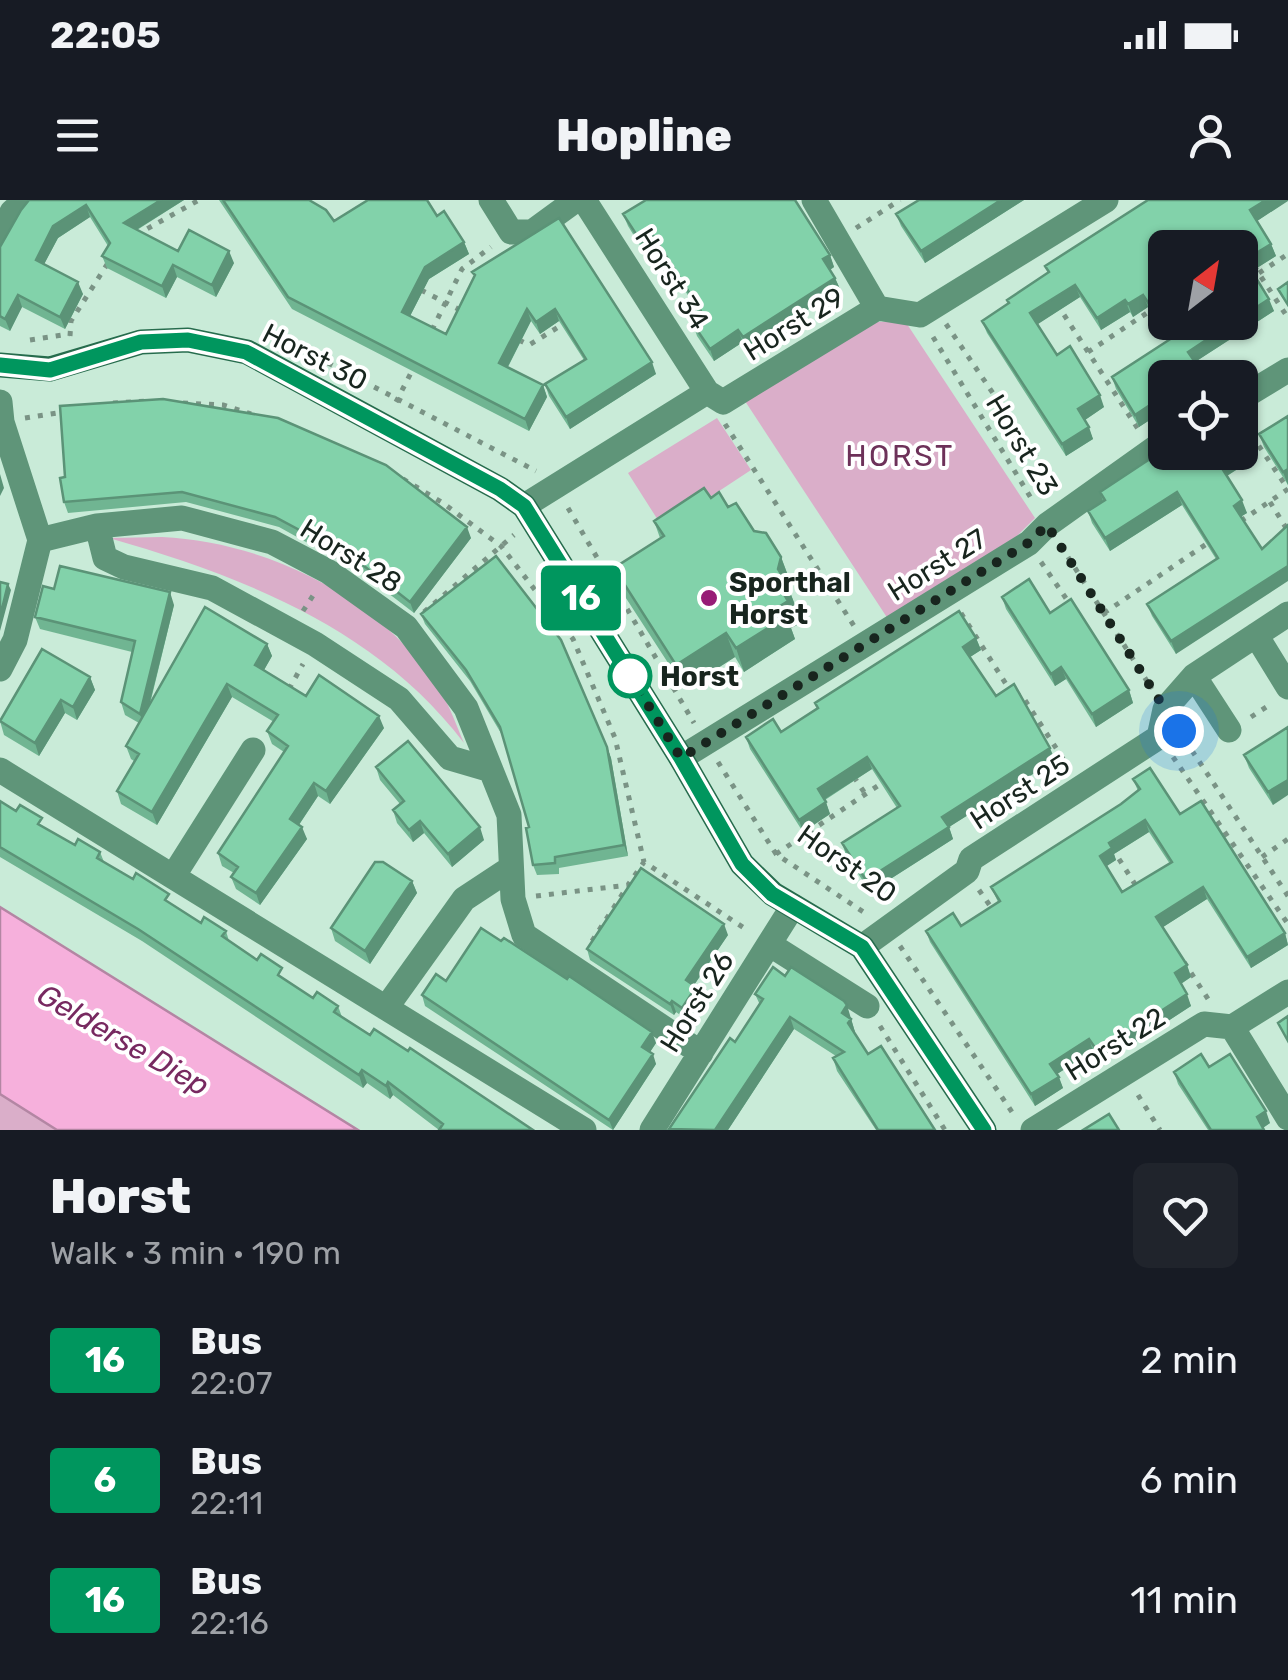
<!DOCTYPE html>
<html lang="en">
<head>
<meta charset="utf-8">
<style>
	:root { --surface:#171b24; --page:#20242c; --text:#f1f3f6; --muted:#9ea1a6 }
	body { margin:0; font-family:Rubik,sans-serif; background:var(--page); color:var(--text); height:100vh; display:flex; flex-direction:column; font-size:38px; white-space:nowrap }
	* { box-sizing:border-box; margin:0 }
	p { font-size:32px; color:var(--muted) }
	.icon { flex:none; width:55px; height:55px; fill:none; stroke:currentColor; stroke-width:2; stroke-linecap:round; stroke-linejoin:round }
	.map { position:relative; height:930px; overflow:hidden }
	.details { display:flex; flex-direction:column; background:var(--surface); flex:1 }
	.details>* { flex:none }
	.badge { padding:0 20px; border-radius:8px; font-size:35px; line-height:65px }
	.needle { width:65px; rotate:31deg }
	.controls { position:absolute; left:1148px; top:30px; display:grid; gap:20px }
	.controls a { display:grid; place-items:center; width:110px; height:110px; border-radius:15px; background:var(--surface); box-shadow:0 2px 8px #0004; font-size:50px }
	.you { position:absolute; width:50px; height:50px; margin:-25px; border:8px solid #fff; border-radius:50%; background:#1a73e8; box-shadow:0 0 0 15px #1a73e833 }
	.map>.badge { position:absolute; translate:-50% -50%; box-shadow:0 0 0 5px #fff }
	.round { display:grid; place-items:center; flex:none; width:105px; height:105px; border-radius:15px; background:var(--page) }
	.summary { display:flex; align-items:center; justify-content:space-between; height:170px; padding:0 50px }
	h1 { font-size:48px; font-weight:800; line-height:75px }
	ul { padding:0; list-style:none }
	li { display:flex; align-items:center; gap:30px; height:120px; padding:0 50px }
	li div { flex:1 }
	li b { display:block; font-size:38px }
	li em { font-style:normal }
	li .badge { min-width:110px; font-weight:700; text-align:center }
	.status { display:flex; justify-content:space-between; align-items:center; height:70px; padding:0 50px; background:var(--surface); direction:ltr }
	.status svg { height:28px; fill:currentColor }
	header { display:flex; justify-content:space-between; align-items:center; height:130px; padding:0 50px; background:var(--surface); font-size:45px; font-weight:800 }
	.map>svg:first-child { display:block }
</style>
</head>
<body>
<div class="status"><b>22:05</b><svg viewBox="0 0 49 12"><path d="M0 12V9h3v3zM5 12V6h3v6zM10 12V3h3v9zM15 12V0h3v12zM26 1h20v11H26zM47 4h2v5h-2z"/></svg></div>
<header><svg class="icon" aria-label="menu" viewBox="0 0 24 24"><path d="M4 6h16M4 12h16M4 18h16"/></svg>Hopline<svg class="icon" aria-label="person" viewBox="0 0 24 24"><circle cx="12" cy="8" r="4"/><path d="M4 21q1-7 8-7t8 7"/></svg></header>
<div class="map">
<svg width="1288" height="930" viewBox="0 0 1288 930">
	<rect width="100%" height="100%" fill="#c9ebd8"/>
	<path fill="#daaec9" d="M905,121l130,197 -18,18 -129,83 -145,-221 131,-76z
		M717,218l34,52 -88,58 -35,-55z
		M162,337c107,5 224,63 280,157 9,15 15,33 22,49 -86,-114 -222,-167 -355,-205z
		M0,894l57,36h-57z"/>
	<path fill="#f6b0dc" stroke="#b386a3" stroke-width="2.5" d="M0,707l358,223h-301l-57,-36z"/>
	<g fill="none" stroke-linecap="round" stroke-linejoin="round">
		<path stroke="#7a9385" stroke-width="5" stroke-dasharray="5 8" stroke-linecap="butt" d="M856,28l44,-28
			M136,35l63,-35
			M1254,66l34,52
			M1259,73l29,-19
			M421,90l39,20
			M1057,104l81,125
			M946,124l112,165
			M432,130l30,-61 29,-22
			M70,136l1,-15 37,-58
			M933,137l101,166
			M30,140l39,-6
			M519,140l10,5 36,-22
			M1088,152l77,-51
			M328,163l208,108
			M396,202l18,-35
			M113,203l34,-2
			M183,203l40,2 28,9
			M25,218l38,-6
			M725,224l129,202
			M403,279l40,24 58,43 72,93 42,99 29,124
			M1270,302l18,29
			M568,308l126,215
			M1241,321l47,-32 -46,-68
			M1061,346l91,143
			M1041,362l31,45
			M303,411l13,-20
			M424,412l90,-77
			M961,413l50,79
			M1104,413l107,-72
			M289,489l14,-25
			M1016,496l5,-2 48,74
			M1251,517l20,-13
			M1185,540l103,156
			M1173,557l115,167
			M718,562l58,92 92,61
			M854,577l12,18
			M1112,648l26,41
			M776,654l109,-73
			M1262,657l26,-18
			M979,690l14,20
			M536,696l92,-11 16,-23 103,68
			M592,741l35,-54
			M900,746l114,169
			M1184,762l24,37
			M880,826l65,104
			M1138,895l22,35"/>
		<path stroke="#5f9579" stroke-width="25" d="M491,0l20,32h21l44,-32
			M584,0l123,192
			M814,0l63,108
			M0,34l12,-22 13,-12
			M1240,199l48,-29
			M0,202l2,20 38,118 -25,100 -15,29
			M524,306l183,-114 16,10 154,-94 43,7 186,-115
			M97,326l8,32 19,9 88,21 103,56 84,55 51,59 41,12
			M40,340l57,-14 85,-8 90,24 57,30 77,55 60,81 43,107 4,84 11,36 177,118
			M1256,435l32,52
			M1194,476l35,54
			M681,558l348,-215 18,-18 118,-84
			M0,570l584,360
			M174,675l79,-125
			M769,744l98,62
			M862,747l105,-76 4,-12 188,-122 6,-28 29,-33 94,-62
			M386,808l78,-109 47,-31
			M1232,827l56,91
			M652,930l141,-224
			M1033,930l171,-106 28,3 56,-35"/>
		<path stroke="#266c4d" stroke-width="25" d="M0,165l50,4 91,-27 47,-2 59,12 253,137 24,17 157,252 61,106 31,30 89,53 122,183"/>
	</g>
	<path fill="#70b592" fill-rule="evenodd" d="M29,0h155l-47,30 41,21 56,12 -18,34 -39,-20 -11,21 -59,-30 -5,-12 6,-10 -18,-29 -32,21 -14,26 39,30 -18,35 -43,-22 -12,24 -10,-5v-79z
		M219,0h90l25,21 103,-5 27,26 5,12 -40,25 -19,37 36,18 28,-57 -2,-5 87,-54 97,156 -86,55 -21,-33 -4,-12 39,-24 -25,-39 -19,13 -9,-13 -23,46 35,18 4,12 -18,34 -237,-122z
		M918,0h106l-99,63 -24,-37 -5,-12z
		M1288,0l-31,21 14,23 5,12 -24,15 22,40 -79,51 4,12 -34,4v32l-26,17 -23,-38 -4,-12 57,-37 -21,-33 -15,10 -3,-5 -29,18 -21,-33 -43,27 20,31 47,52 -19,13 8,19 -27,17 -79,-123 -5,-12 26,-17 -1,-4 41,-27 -3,-7z
		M623,14l207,41 4,12 -4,3 5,8 5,11 -93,60 -4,-7 -29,19 -17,-25 -4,-12 9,-6 -46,-74 -12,8 -16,-26z
		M60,206l411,132 -57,75 -52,-40 -83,-46 -93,-25 -118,11 -4,-11 1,-25z
		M1288,216v69l-24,-38 -5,-13z
		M1253,259l-26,17 20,37 -6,3 -65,138 -24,-38 -5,-12 69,-45 -34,-54 -72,46 -18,-28 -4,-12 15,-10 -3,-9z
		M711,298l17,9 53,50 9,24 -2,6 7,18 -4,3 6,17 -6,3 4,11 -51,33 -9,-15 -50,32 -63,-97 -8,-24 46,-30 -6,-17z
		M54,389l120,16 -24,99 117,-60 5,12 -8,14 42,26 78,32 -54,76 -12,-8 -19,29 8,14 -47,66 -24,-16 -5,-12 3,-4 -12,-7 -4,-13 66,-101 -12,-8 -5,-13 7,-9 -42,-25 -75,128 -36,-21 -4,-13 17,-30 -3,-2 -5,-13 13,-23 -14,-8 -4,-13 11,-50 -92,-23 -5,-12z
		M1002,397l48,16 79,77 4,13 -37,24 -30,-48 -11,7 -49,-77z
		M421,414l186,133 4,11 17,98 -69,12v6l-22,1 -4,-10 -4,-38 -27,-92 -32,-54 -45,-57z
		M976,438l5,12 -11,7 26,39 59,64 -106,67 4,12 -83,53 -24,-37 -4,-12 55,-35 -25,-39 -47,31 5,14 -27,18 -53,-83 -4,-12 35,-5 36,-23 -2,-6z
		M90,477l5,13 -18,30 -12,-7 -26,43 -35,-21 -4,-14z
		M1288,527l-15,78 -24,-37 -5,-13z
		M376,567l108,73 -32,27 -28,-34 -11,9 -16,-19 -4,-13 7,-6 -20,-24z
		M1133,579l47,35 105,119 3,12 -37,23 -44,-69 -44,28 24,38 4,12 -10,7 10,22 -89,58 -9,-13 -36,23 6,14 -28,18 -105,-164 -4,-11 35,-5 37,-24 -7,-15 130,-83 17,-13zM1149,632l21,32 -48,28 -16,-26 10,-6 -2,-6z
		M0,601l75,44 25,7 4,10 97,61 25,8 3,10 84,57 25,8 4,11 28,18 163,95h-94l-46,-35 -3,4 -23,-16 -4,5 -221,-147 -142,-84z
		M412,681l5,12 -47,71 -35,-23 -4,-13z
		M728,735l-34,50 6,13 -14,21 -10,-7 -2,3 -84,-55 -3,-11z
		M501,741l66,38 89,64 -6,9 6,12 -43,66 -188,-124 -3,-11 24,-14z
		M755,794l97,24 -1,1 4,13 -1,1 14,21 67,76h-59l-39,-59 -4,-13 3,-2 -42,-27 -66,101h-58l65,-88 25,-37z
		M1209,867l61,56 -7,5 1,2h-56l-30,-46 -4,-12z"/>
	<path fill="#5b9377" d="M161,0h23l-56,35 -4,-12z
		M1001,0h23l-99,63 -4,-12z
		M1266,0h22v1l-34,22 -4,-13z
		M86,5l4,12 -32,21 -18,34 -4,-12 17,-34z
		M651,32l5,12 -12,8 -4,-12z
		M464,42l5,12 -40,25 -23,45 -4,-12 23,-45z
		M1271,44l5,12 -27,17 -4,-13z
		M229,51l5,12 -18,34 -4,-12z
		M830,55l4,12 -6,4 -5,-12z
		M173,65l4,12 -11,21 -4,-12z
		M835,78l5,11 -93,60 -4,-12z
		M78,82l5,12 -18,35 -5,-12z
		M1075,85l5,12 -45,29 -5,-13z
		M18,95l4,12 -12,24 -5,-12z
		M1143,95l5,12 -15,10 -5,-13z
		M1269,99l5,12 -79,51 4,12 -5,4h-15l-2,-5 11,-21 45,-30h7v-4z
		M1125,100l5,12 -29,18 -4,-12z
		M527,109l4,12 -27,53 -5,-11z
		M555,109l4,12 -19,13 -4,-12z
		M738,130l5,12 -29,19 -4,-12z
		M652,162l4,12 -86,55 -4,-12z
		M543,185l4,12 -18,34 -4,-12z
		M1100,195l4,12 -22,15 -4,-13z
		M1165,195v15l-26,17 -4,-12z
		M1089,227l4,12 -27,17 -4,-12z
		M1249,246l4,13 -28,18 -5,-12z
		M1288,269v16l-5,-13z
		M0,274l4,14 -4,8z
		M1177,292l5,13 -72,46 -5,-13z
		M1242,300l5,13 -8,5 -5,-12z
		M467,327l4,11 -57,75 -4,-11z
		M781,357l9,24 -2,6 7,18 -4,3 6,17 -6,3 4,11 -51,33 -8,-24 44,-42 -2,-37z
		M1288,366v15l-112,73 -5,-13z
		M8,384l3,6 -11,41v-14z
		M170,392l4,13 -30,121 -4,-12z
		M726,433l9,24 -50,32 -9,-24z
		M976,438l5,12 -14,9 -4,-12z
		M267,444l5,12 -12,21 -5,-12z
		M1061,467l5,12 -11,7 -4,-12z
		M90,477l5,13 -18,30 -4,-13z
		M227,484l5,13 -75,128 -5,-13z
		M1129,490l4,13 -37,24 -4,-13z
		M61,500l4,13 -26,43 -4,-13z
		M379,516l5,12 -54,76 -4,-13z
		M607,547l4,11 17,98 -4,-11z
		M1050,548l5,12 -106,67 4,12 -83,53 -4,-12 76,-63z
		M867,557l5,12 -50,32 -4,-12z
		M1288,580v15l-15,10 -5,-13z
		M314,583l4,13 -24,36 -4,-13z
		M826,602l4,12 -27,18 -4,-12z
		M1145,620l4,12 -35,22 2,6 -12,8 -4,-12 9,-13z
		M420,621l4,12 -11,9 -4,-12z
		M302,627l5,12 -47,66 -4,-12z
		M480,627l4,13 -32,27 -4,-13z
		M412,681l5,12 -47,71 -5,-13z
		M1203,687l4,12 -47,30 -4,-12z
		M724,724l4,11 -38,56 -4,-11z
		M1285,733l3,12 -37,23 -4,-11z
		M1187,765l4,12 -12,8 -4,-12z
		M696,787l4,11 -14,21 -4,-11z
		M1187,794l4,12 -89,58 -4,-12z
		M672,801l4,11 -2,3 -4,-11z
		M847,805l8,27 -2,4 -11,-23z
		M790,817l4,12 -66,101h-13z
		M652,832l4,11 -10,15 -4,-11z
		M1089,839l4,12 -39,25 -4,-12z
		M653,854l3,10 -43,66 -4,-10z
		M362,870l5,13 -4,5 -4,-13z
		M1059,877l4,11 -28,18 -4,-12z
		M388,882l5,13 -3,4 -4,-13z
		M1266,911l4,12 -9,6 -4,-12z"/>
	<path fill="#82d2aa" stroke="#5b9377" stroke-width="2.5" fill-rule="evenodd" d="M29,0h132l-37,23 54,28 11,-21 40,21 -17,34 -39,-20 -11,21 -60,-30 8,-13 -24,-38 -33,21 -17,34 42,22 -18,35 -42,-22 -13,24 -5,-3v-69l21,-37z
		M223,0h86l17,10 8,11 34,-21h59l10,16 7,-5 20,31 -39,25 -23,45 44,22 29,-59 -3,-3 87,-54 93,144 -86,55 -21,-33 41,-25 -31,-50 -19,13 -9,-13 -28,54 44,22 -18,34 -237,-122z
		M646,0h149l35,55 -7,4 12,19 -92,59 -5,-7 -28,19 -17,-25 11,-8 -53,-84 -11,8 -17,-26z
		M919,0h82l-80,51 -25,-37z
		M1148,0h118l-16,10 21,34 -26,16 24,39 -29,19v-70h-75v74h68l-45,30 7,10 -18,11 3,5h-15v17l-30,20 -23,-38 60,-39 -29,-43 -15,9 -3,-4 -28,18 -22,-33 -45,28 27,42 13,-9 30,49 -22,14 11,18 -27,17 -80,-123 27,-18 -2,-3 42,-28 -4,-6z
		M1288,82v23l-10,-16z
		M163,199l115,19 108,47 81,62 -57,75 -51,-40 -84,-45 -93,-25 -118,10 -4,-24 5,-1 -5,-71z
		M1288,216v53l-5,3 -24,-38z
		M1240,232l9,14 -9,6z
		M1165,249v3h74l-19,13 22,35 -8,6 28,43 26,-24v41l-117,75 -24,-37 71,-46 -41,-66 -72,46 -17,-27 17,-11 -5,-8z
		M704,288l7,10 8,-6 9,15 8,-4 18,28 12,2 15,24 -3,12 8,13 -7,4 9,15 -8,5 7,10 -51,32 -10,-15 -50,32 -62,-97 50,-32 -10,-15z
		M496,356l65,84 46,107 17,98 -69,12v6l-22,2 -7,-37 3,-1 -29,-100 -34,-57 -45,-56z
		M60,366l110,26 -30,122 -19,-12 14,-61 -100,-24 8,-31 11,3z
		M1029,379l21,34 21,-14 58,91 -37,24 -31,-47 -10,7 -49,-77z
		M0,382l8,2 -8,33z
		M205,407l62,37 -12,21 10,6 41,25 13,-21 60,41 -53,75 -12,-8 -24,36 12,8 -46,66 -25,-16 7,-10 -20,-14 70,-107 -21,-15 11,-16 -51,-31 -75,128 -35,-21 22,-37 -13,-8z
		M959,411l17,27 -13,9 33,49 18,-12 36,64 -108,69 7,10 -83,53 -24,-37 58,-37 -33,-49 -49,32 8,13 -27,18 -53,-83 27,-18 8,13 37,-24 -3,-5z
		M42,449l48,28 -17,30 -12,-7 -26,43 -35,-22z
		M1288,527v53l-20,12 -24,-37z
		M408,541l72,86 -32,27 -28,-33 -11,9 -16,-20 11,-9 -28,-34z
		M1150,568l30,46 21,-13 84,132 -38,24 -44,-70 -47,30 31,48 -12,8 12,21 -89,58 -9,-13 -39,25 9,13 -28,17 -105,-163 27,-18 8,13 39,-25 -9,-14 130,-83 19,-15 -7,-10zM1145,620l27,42 -50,30 -22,-36 12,-8 -3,-5z
		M0,601l16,10 4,-6 22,13 -4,6 37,21 3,-6 22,13 -3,6 36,21 3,-6 33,21 -4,6 36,23 3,-6 22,14 -4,5 35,24 4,-6 21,14 -4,7 35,23 4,-6 21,14 -4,6 36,23 4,-6 34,22 2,-3 123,82h-94l4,-6 -55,-42 -2,4 -24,-16 -3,5 -221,-146 -138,-82z
		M375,662h8l29,19 -47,70 -34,-23z
		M641,668l83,56 -38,56 10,7 -14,21 -10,-7 -2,3 -83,-55z
		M481,728l20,13 3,-3 63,41 2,-3 83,56 -10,15 11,7 -44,66 -187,-125 14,-21 10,7z
		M773,767l12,9 6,-9 53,34 3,4 -5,8 9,6 -3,4 20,31 13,-8 54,84h-57l-45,-72 11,-6 -54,-35 -75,113 -46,-1 61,-91 5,4 28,-43 -8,-5z
		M1288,816v25l-10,-18z
		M1201,854l8,13 21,-13 36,57 -9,6 7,13h-53l-37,-58z
		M1109,914l10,16h-36z"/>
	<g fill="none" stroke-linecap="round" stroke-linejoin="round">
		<defs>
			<path id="line" d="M0,165l50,5 91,-28 47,-2 58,12 254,137 24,17 157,252 61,106 30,30 90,53 122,183"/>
		</defs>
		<use href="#line" stroke="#fff" stroke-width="22"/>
		<use href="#line" stroke="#00965e" stroke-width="15"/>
		<path stroke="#18251e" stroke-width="10" stroke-dasharray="0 18" d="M630,476l51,82 347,-215 19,-18 132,206"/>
	</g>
	<circle fill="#971c76" stroke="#fff" stroke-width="4" cx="709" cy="398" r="10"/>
	<circle fill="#fff" stroke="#00965e" stroke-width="5" cx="630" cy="476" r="20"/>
	<g text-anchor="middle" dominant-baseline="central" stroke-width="8" stroke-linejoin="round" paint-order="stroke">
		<g font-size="28" fill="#18251e" stroke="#fff">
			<text transform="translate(672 79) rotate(58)">Horst 34</text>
			<text transform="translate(794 124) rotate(-32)">Horst 29</text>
			<text transform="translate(315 157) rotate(27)">Horst 30</text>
			<text transform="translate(1022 245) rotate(59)">Horst 23</text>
			<text transform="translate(351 356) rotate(32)">Horst 28</text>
			<text transform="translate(937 365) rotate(-32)">Horst 27</text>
			<text transform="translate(1020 592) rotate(-33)">Horst 25</text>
			<text transform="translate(847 664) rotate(35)">Horst 20</text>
			<text transform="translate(697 802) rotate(-58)">Horst 26</text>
			<text transform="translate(1115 844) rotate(-32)">Horst 22</text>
		</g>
		<g font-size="28" font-weight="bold" fill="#18251e" stroke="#fff" text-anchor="start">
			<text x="729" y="382">Sporthal<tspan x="729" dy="32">Horst</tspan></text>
		</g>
		<g font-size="28" font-weight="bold" fill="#18251e" stroke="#fff" text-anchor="start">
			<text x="660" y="476">Horst</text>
		</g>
		<g font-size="30" letter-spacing="2.5" fill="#6d3159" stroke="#fff">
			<text x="900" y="256">HORST</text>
		</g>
		<g font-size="30" font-style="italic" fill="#772960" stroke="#fff">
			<text transform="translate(123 840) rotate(30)">Gelderse Diep</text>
		</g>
	</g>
</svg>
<div class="controls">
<a><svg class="needle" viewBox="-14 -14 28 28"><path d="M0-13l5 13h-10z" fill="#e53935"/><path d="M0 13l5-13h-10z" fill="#9ea1a6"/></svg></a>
<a><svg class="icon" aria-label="locate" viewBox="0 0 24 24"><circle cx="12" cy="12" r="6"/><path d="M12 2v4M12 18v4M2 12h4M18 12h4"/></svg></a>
</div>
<div class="you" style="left:1179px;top:531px"></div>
<b class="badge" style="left:581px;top:398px;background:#00965e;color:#fff">16</b>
</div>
<section class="details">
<div class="summary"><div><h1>Horst</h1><p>Walk · 3 min · 190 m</p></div><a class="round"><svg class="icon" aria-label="heart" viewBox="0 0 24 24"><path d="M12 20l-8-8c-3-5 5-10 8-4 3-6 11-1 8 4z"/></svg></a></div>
<ul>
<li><span class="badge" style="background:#00965e;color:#fff">16</span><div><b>Bus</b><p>22:07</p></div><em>2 min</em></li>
<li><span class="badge" style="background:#00965e;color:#fff">6</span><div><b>Bus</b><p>22:11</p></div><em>6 min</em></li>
<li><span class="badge" style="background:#00965e;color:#fff">16</span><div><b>Bus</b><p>22:16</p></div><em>11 min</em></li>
</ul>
</section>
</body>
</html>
